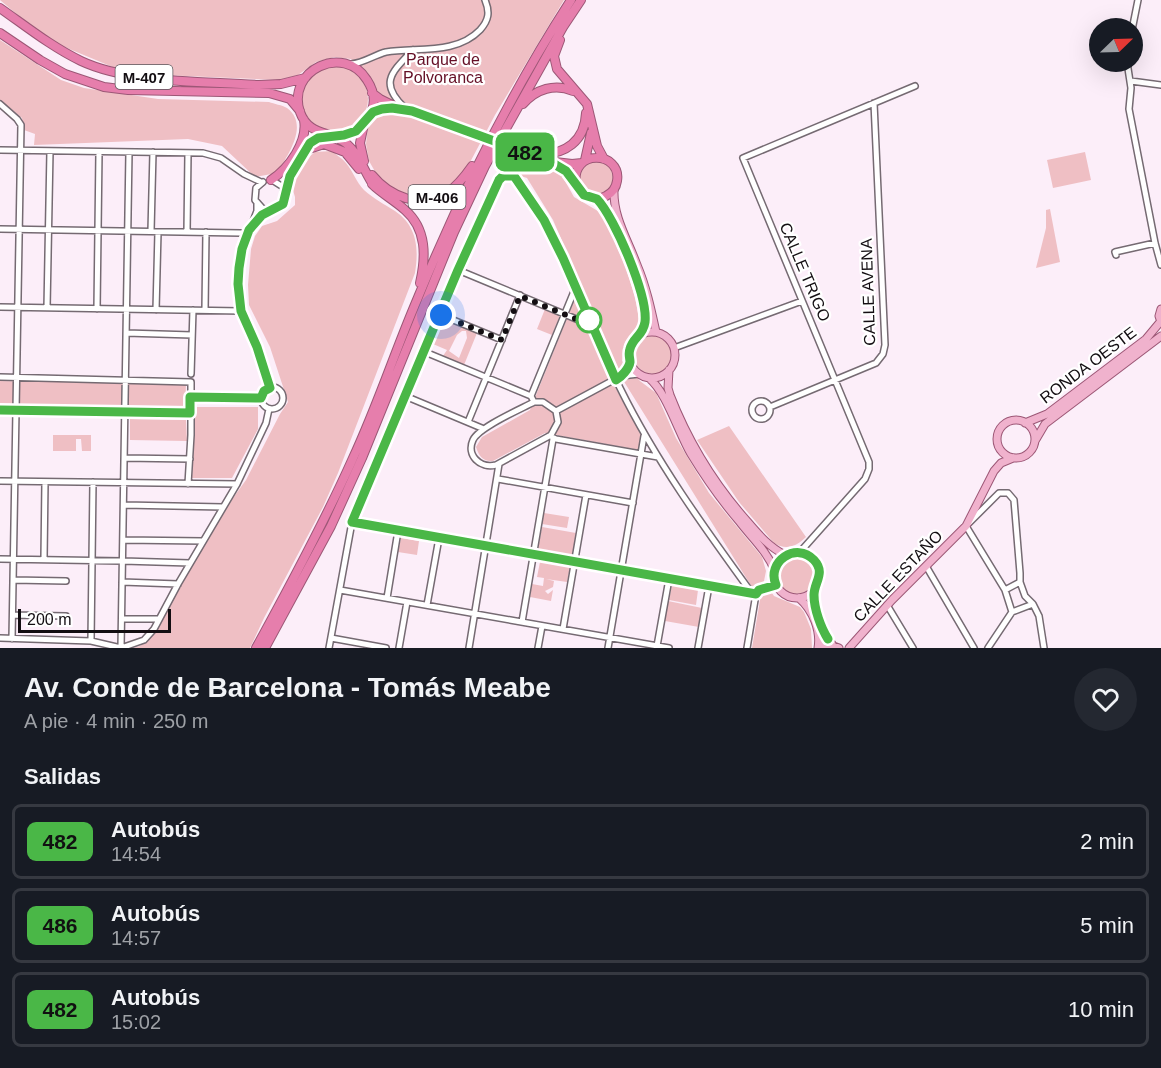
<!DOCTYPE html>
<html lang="es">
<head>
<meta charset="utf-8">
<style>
	:root { --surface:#171b24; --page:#242831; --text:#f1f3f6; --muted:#9ea1a6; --line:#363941 }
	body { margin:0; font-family:Helvetica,sans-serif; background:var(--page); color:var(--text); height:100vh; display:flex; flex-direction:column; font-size:22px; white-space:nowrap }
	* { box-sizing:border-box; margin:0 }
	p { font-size:20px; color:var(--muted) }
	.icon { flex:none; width:33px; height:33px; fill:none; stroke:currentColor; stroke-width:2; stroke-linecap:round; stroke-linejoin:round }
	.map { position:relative; height:648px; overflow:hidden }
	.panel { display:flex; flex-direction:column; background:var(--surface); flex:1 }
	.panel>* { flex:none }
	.badge { padding:0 12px; border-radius:9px; font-size:21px; line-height:39px }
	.needle { width:39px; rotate:67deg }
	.buttons { position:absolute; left:1089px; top:18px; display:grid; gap:12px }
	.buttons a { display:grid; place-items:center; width:54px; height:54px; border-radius:50%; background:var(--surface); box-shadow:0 6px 24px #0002; font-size:30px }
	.scale { position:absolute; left:18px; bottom:15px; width:153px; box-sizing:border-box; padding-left:6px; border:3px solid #130e12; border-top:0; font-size:16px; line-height:21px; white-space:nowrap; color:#130e12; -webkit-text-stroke:4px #fff; paint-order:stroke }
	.you { position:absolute; width:30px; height:30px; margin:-15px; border:4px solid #fff; border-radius:50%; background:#1a73e8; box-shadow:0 0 0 9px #1a73e833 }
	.map>.badge { position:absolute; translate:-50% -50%; box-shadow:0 0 0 3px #fff }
	h2 { padding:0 24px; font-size:22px; line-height:54px }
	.round { display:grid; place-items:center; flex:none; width:63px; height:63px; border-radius:32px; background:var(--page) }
	.overview { display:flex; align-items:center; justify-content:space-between; height:102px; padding:0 24px }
	h1 { font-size:28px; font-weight:700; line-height:45px }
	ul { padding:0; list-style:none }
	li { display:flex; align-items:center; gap:18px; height:75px; margin:0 12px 9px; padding:0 12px; border:3px solid var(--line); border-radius:9px }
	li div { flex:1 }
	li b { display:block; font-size:22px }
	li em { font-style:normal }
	li .badge { min-width:66px; font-weight:700; text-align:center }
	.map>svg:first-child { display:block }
</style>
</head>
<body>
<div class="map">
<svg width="1161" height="648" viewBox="0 0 1161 648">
	<rect width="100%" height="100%" fill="#fceef9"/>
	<path fill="#efbfc4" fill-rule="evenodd" d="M0,0h564l-69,115 -28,53 -18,20 -24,9 -25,-5 -19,-10 -12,-21 -3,-17 2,-18 9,-19 -1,-20 -9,-15 -16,-13 -17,-2 -18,5 -18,13 -19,5 -118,-5 -46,-7 -60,-25 -28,-20z
		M0,40l61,40 23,8 74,11 111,3c5,2 13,3 18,6 23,17 0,48 -10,65l-22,4 -33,-31 -34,-7 -154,6 1,-11 -11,-4 -2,-12 -22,-18z
		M302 99a33 33 0 1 1 66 0a33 33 0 1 1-66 0Z
		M332,151c4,4 10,7 14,12 7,8 10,19 18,27 10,9 20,14 31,21 22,15 24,37 20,62l-77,200 -15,34 -59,111 -14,30h-117l7,-2 12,-12 81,-136 13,-18 34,-66 8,-12 -18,-55 -21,-42 -1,-20 3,-36 4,-13 7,-10 15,-5 18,-16v-8l-3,-10 12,-26 11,-9z
		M509,152l51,20 14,25 29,17 23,54 9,29 5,27 -15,18 -3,19 18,20 16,12 20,45 33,55 53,64 4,14 -2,10 10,15 26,11 4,5 7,17 1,19h-60l8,-48 -142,-228 -65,-152 -26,-42 -25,-8z
		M1085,152l6,28 -38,8 -6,-28z
		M579 178a17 17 0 1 1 34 0a17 17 0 1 1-34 0Z
		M1050,209l10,53 -24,6 10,-40v-18z
		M576,296l31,76 34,63 -2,15 -94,-17 -52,28c-10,1 -14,-5 -17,-14l6,-10 48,-27z
		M545,309l15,6 -8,20 -15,-6z
		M443,319l34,14 -13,32 -21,-9 4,-6 -14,-6zM462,331h4l1,7 -8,20 -10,-7 8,-16z
		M634 355a19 19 0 1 1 38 0a19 19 0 1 1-38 0Z
		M0,381l186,3 -1,25 -185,-3z
		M195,407h63v22l-26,49h-40z
		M130,419l56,1 1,21 -57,-1z
		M729,426l77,111c-9,9 -20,14 -32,6l-35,-41 -42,-62z
		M53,435h38v16h-9l-1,-12h-5v12h-23z
		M544,513l25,4 -2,11 -25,-4z
		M542,527l34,6 -4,23 -34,-7z
		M401,538l18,3 -2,14 -19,-3z
		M777 575a19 19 0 1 1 38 0a19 19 0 1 1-38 0Z
		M540,562l30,5 -3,15 -21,-3 8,2 -1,6 -8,4 3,3 5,-4 -2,11 -21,-4 2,-13 11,2 1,-8 -7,-1z
		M672,585l26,5 -2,15 -27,-5z
		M668,601l34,7 -3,19 -34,-6z"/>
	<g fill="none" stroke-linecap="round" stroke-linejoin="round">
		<defs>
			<path id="minor" d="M1132,30l6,-30
				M1127,62l4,26 -2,21 26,134 6,22
				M351,64c13,-1 23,-9 35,-12 31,-5 70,3 94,-22 9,-10 10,-18 5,-30
				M1131,81l30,4
				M0,104l17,15 4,6 -9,514
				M405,108c-27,-25 -13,-36 8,-58
				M0,150l203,3 18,5 23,16 17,8
				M263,182l-7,6 -1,12 8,9 8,2
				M257,203v8l-15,39 -4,33 3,28 19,42 10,35
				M253,223c9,-10 25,-11 32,-23l-2,-13 -11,-7
				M0,229l241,4
				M151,231l2,-79
				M187,232l1,-79
				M1116,255l-1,-3 40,-9
				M458,270l123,51 9,1
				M0,307l241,4
				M47,308l3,-157
				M97,309l2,-157
				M156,310l2,-78
				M205,310l1,-78
				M441,315l61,25
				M126,333l66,2
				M674,348l128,-47
				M425,352l106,44 3,6
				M191,374l2,-64
				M621,376l9,-12
				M0,377l191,5v53l-3,49
				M261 398a11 11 0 1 1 22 0a11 11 0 1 1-22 0Z
				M405,396l79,33
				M531,396l44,-107
				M190,397l71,1
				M752 410a9 9 0 1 1 18 0a9 9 0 1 1-18 0Z
				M534,402h9l13,9 2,11 -7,13 -55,30c-16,4 -30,-10 -23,-25 6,-13 48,-31 61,-38z
				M770,407l106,-44 7,-9 2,-9 -11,-242
				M0,410l190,3
				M556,411l65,-35 18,-2
				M468,422l52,-127
				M552,437l4,2 102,18
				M124,458l66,1
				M498,479l135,24
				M0,481l237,3
				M124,505l99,2
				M352,522l404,72
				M123,540l80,1
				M800,552l65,-73 4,-10v-7l-126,-304 172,-72
				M0,559l123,2 67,2
				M44,559l1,-77
				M926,566l48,82
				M13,580l53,1
				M122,582l56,2
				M1020,582l5,14 8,8
				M340,590l329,58
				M756,594l3,-4 17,-5
				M387,598l11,-67
				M427,605l12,-67
				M887,605l26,43
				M1012,612l21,-8 6,12 5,32
				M13,615l53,1
				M122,619h37
				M522,622l31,-183
				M563,629l23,-134
				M0,638l91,3 30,7 23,-8 10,-11 24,-45 59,-100 29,-61 3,-14
				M331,638l55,10
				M91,641l2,-159
				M657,646l12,-67
				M121,648l8,-496
				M329,648l23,-126 106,-252 41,-90 4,-4h11c28,32 44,73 61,112 14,33 29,67 45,100 36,73 83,138 131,204
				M399,648l8,-46
				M469,648l30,-184
				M538,648l4,-22
				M608,648l36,-212
				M698,648l11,-62
				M747,648l9,-54
				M988,648l24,-36 -7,-22 -39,-64 33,-33h9l6,7 6,73v9l-15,8"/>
			<path id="major" d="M614,190c-1,27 14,50 23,75 9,21 14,44 19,67
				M597,199c19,20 49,94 48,121 0,5 -2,10 -3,14
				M1161,309l-2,7 2,6
				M629 355a23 23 0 1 1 46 0a23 23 0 1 1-46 0Z
				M669,370l-1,18 2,7c18,46 44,89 77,126 12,14 22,26 38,34
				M649,378c18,15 29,54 42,76 14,23 30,46 48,67 12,16 27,29 35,48
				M997 439a19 19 0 1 1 38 0a19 19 0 1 1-38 0Z
				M1025,423l22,-9 99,-75 15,-18
				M1035,441l10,-17 116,-88
				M774 575a23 23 0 1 1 46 0a23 23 0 1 1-46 0Z
				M814,591c-1,17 7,40 18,53
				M799,598c14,12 22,33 19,50
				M820,648l8,-4 11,4
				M849,648l43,-48 74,-74 28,-55 7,-8 12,-5"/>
			<path id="highway" d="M0,8c27,19 52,39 81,53 49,23 125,20 178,24l22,-1 24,-6
				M0,33l40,27 25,14 39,13 24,3 141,3 21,6 10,12
				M560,40l-6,16 3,13 30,35 10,42 7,13
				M372,93l8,6 10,5 73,26
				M523,104c13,-15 32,-21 50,-13
				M369,116l13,-7 14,-1
				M364,124l-4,19 4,18
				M332,136c29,-2 54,-27 35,-56 -23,-37 -81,-10 -67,32 9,25 31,18 47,32 12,10 18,29 27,42
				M526,152c13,4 28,9 38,17 14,11 20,40 42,27 6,-3 10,-8 11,-15 5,-30 -47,-33 -41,4
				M539,154c26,1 46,-13 47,-41
				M585,160l6,-27
				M298,161l11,-12 15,-5 21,8 14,17
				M555,162l17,2 10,-1
				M372,175c17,21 49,35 75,18 10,-7 18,-17 25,-27
				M271,180c18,-12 37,-38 33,-60
				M372,184c10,10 22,16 33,26 22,19 21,47 15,73
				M285,191l5,-15 11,-20
				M256,648c34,-62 68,-125 97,-190 23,-49 40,-101 61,-151 44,-107 94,-210 157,-307
				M265,648l66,-122 31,-68 92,-226 31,-66 78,-139 18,-27"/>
		</defs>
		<use href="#minor" stroke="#756a72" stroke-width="8"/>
		<use href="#major" stroke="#9c5776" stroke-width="9"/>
		<use href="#highway" stroke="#9c5776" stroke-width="10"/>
		<use href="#minor" stroke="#fff" stroke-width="5"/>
		<use href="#major" stroke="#f0b2cd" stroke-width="7"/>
		<use href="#highway" stroke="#e67eac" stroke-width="8"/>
		<defs>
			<path id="highway-bridge" d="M463,130l63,22"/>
		</defs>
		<use href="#highway-bridge" stroke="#9c5776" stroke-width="10" stroke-linecap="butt"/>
		<use href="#highway-bridge" stroke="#e67eac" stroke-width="8"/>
	</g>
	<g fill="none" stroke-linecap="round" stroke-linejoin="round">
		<defs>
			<path id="line" d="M0,410l190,3v-16l71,1 3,-7 6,-3 -13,-41 -16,-36 -3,-27 1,-16 3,-19 7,-19 13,-15 21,-11 7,-28 20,-33 8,-5 26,-3 12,-4 17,-19 9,-3 10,-1 20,3 137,50 17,10 18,24 13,4c18,19 51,97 48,123 -2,14 -12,15 -15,27 -2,5 0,9 0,13 -1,7 -9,15 -14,18l-53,-122 -19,-38 -30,-44h-11l-4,4 -41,90 -106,252 404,72 3,-4 17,-5c-10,-23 20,-44 38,-25 12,13 0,22 0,35 0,14 7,33 14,44"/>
		</defs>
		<use href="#line" stroke="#fff" stroke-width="14"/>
		<use href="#line" stroke="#4ab747" stroke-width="9"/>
		<path stroke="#130e12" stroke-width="6" stroke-dasharray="0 10.8" d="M441,315l61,25 18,-44 61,25 9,1 -1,-2"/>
	</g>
	<circle fill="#fff" stroke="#4ab747" stroke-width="3" cx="589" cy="320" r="12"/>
	<g text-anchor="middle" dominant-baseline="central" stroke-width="4.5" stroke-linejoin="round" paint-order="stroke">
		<g fill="#fff" stroke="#5a5659" stroke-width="1.5">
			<rect x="115.5" y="65" width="57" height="24" rx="4.5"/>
			<rect x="408.5" y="185" width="57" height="24" rx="4.5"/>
		</g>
		<g font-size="15" font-weight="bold" fill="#130e12">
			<text x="144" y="77">M-407</text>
			<text x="437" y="197">M-406</text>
		</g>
		<g font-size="16" fill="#650f26" stroke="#fff">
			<text x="443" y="59">Parque de<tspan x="443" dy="18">Polvoranca</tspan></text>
		</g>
		<g font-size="16" fill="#130e12" stroke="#fff">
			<text transform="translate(805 272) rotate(67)">CALLE TRIGO</text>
			<text transform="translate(868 292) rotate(-92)">CALLE AVENA</text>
			<text transform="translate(1088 365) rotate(-37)">RONDA OESTE</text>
			<text transform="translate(898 576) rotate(-46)">CALLE ESTAÑO</text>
		</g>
	</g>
</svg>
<div class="buttons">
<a><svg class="needle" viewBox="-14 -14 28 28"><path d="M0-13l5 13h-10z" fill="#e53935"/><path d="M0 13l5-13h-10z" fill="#9ea1a6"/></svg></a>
</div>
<div class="scale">200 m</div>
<div class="you" style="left:441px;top:315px"></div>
<b class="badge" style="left:525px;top:152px;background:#4ab747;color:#111">482</b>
</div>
<section class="panel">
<div class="overview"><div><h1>Av. Conde de Barcelona - Tomás Meabe</h1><p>A pie · 4 min · 250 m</p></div><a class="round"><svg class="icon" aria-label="heart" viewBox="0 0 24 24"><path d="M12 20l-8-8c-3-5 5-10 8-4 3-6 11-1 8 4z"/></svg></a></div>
<h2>Salidas</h2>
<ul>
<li><span class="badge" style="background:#4ab747;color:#111">482</span><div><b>Autobús</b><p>14:54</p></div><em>2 min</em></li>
<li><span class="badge" style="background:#4ab747;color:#111">486</span><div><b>Autobús</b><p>14:57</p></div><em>5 min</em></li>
<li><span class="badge" style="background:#4ab747;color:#111">482</span><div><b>Autobús</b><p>15:02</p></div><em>10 min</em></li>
</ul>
</section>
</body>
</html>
